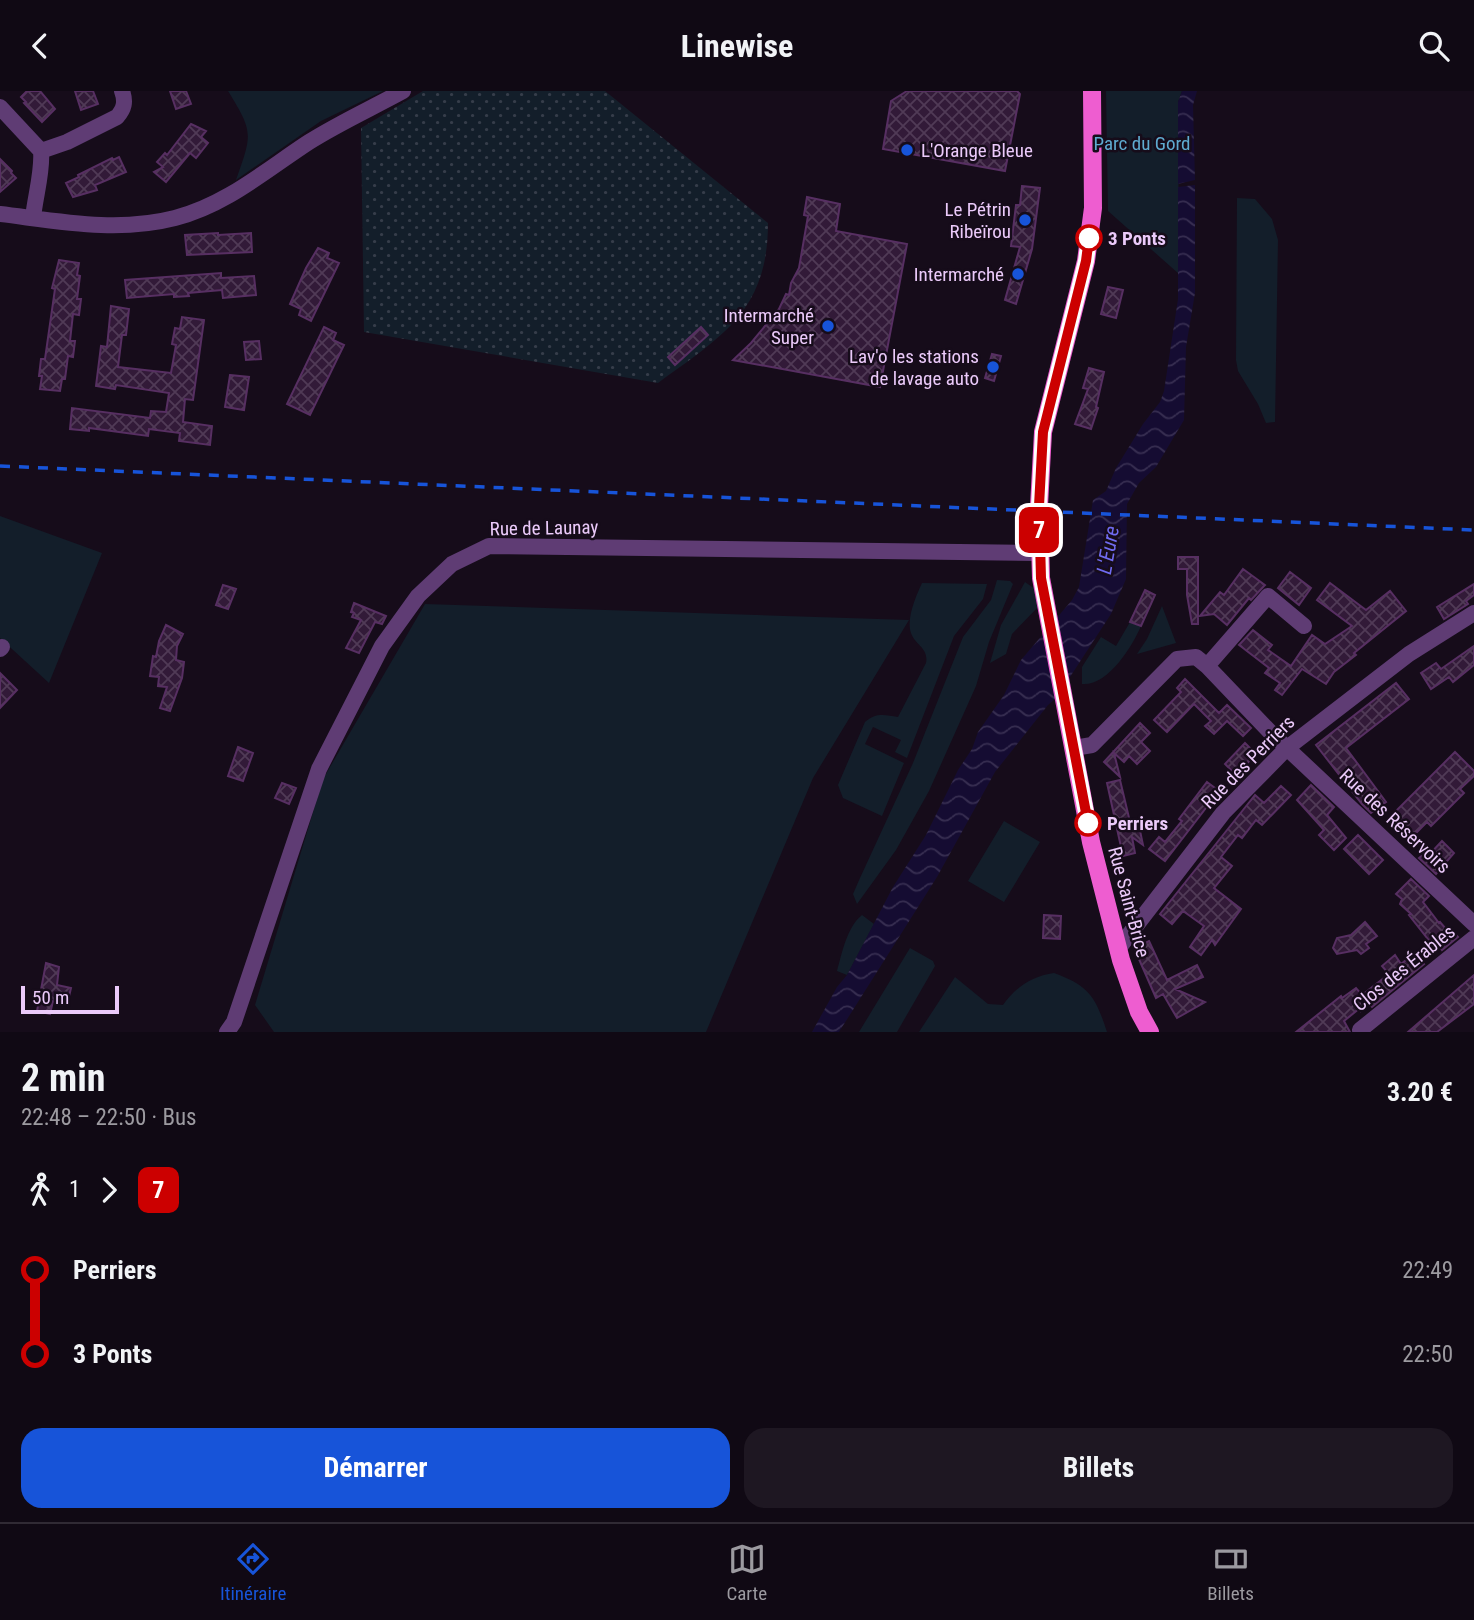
<!DOCTYPE html>
<html lang="fr">
<head>
<meta charset="utf-8">
<style>
	:root { --surface:#100914; --page:#1e1722; --text:#f1f3f6; --muted:#9c9aa0; --line:#302a34; --accent:#1754d9 }
	body { margin:0; font-family:"Roboto Condensed",sans-serif; background:var(--page); color:var(--text); height:100vh; display:flex; flex-direction:column; font-size:26px; white-space:nowrap }
	* { box-sizing:border-box; margin:0 }
	p { font-size:23px; color:var(--muted) }
	.icon { flex:none; width:38px; height:38px; fill:none; stroke:currentColor; stroke-width:2; stroke-linecap:round; stroke-linejoin:round }
	.map { position:relative; height:941px; overflow:hidden }
	.side { display:flex; flex-direction:column; background:var(--surface); flex:1 }
	.side>* { flex:none }
	.badge { padding:0 14px; border-radius:10px; font-size:24px; line-height:46px }
	.scale { position:absolute; left:21px; bottom:18px; width:98px; box-sizing:border-box; padding-left:7px; border:4px solid #ebcafa; border-top:0; font-size:19px; line-height:24px; white-space:nowrap; color:#ebcafa; -webkit-text-stroke:5px #160c1a; paint-order:stroke }
	.map>.badge { position:absolute; translate:-50% -50%; box-shadow:0 0 0 4px #fff }
	.legs { display:flex; align-items:center; gap:10px; height:77px; padding:0 21px; font-size:23px }
	.legs p { margin-inline-start:auto }
	.summary { display:flex; align-items:center; justify-content:space-between; height:119px; padding:0 21px }
	h1 { font-size:38px; font-weight:700; line-height:52px }
	.cta { display:flex; gap:14px; margin-top:auto; padding:14px 21px }
	.cta a { flex:1; height:80px; border-radius:21px; background:var(--accent); color:#fff; font-size:28px; font-weight:700; line-height:80px; text-align:center }
	.cta a+a { background:var(--page); color:var(--text) }
	ul { padding:0 21px; list-style:none }
	li { display:flex; align-items:center; gap:24px; height:84px; font-size:26px }
	li i { display:grid; place-items:center; width:10px; height:100%; margin:0 9px; background:currentColor }
	li i::after { content:''; width:18px; height:18px; margin:-9px; border:5px solid; border-radius:50%; background:var(--surface) }
	li p { margin-inline-start:auto }
	li:first-child i { background:linear-gradient(#0000 50%,currentColor 0) }
	li:last-child i { background:linear-gradient(currentColor 50%,#0000 0) }
	header { display:flex; justify-content:space-between; align-items:center; height:91px; padding:0 21px; background:var(--surface); font-size:32px; font-weight:700 }
	.dock { display:flex; justify-content:space-around; align-items:center; height:98px; border-top:2px solid var(--line); background:var(--surface); font-size:19px; color:var(--muted) }
	.dock a { display:grid; justify-items:center; gap:4px }
	.dock .active { color:var(--accent) }
	.map>svg:first-child { display:block }
</style>
</head>
<body>
<header><svg class="icon" aria-label="back" viewBox="0 0 24 24"><path d="M15 5l-7 7 7 7"/></svg>Linewise<svg class="icon" aria-label="search" viewBox="0 0 24 24"><circle cx="10" cy="10" r="6"/><path d="M15 15l6 6"/></svg></header>
<div class="map">
<svg width="1474" height="941" viewBox="0 0 1474 941">
	<defs>
		<pattern id="garden-dots" width="8" height="8" patternUnits="userSpaceOnUse" patternTransform="scale(1.75)"><rect width="8" height="8" fill="#131e2a"/><path d="M2 2h.1M6 6h.1" fill="none" stroke="#363d4a" stroke-width="1.8" stroke-linecap="round"/></pattern>
		<pattern id="water-waves" width="16" height="10" patternUnits="userSpaceOnUse" patternTransform="scale(1.75)"><rect width="16" height="10" fill="#150c32"/><path d="M0 5q4-4 8 0t8 0" fill="none" stroke="#372e51"/></pattern>
		<pattern id="building-cross-hatch" width="8" height="8" patternUnits="userSpaceOnUse" patternTransform="scale(1.75)"><rect width="8" height="8" fill="#321a38"/><path d="M0 0l8 8M0 8l8-8" fill="none" stroke="#503a56"/></pattern>
	</defs>
	<rect width="100%" height="100%" fill="#160c1a"/>
	<path fill="#131e2a" d="M228,0h155l-62,30 -85,59c16,-46 18,-47 -8,-89z
		M1106,0h76l-4,11 1,172 -71,-63z
		M1237,107l18,1 17,20 6,21 -3,182 -9,1 -8,-19 -20,-33 -2,-11z
		M0,425l102,37 -53,130 -49,-45z
		M997,489l13,1 3,3 -24,58 -13,44 -47,105 -33,59 -39,54 -4,-10 7,-16 53,-115 50,-126 28,-37z
		M1025,491l10,7 4,17 -27,28 -6,20 -16,9 11,-38z
		M922,492l65,1 -4,15 -29,37 -47,122 -12,-6 6,-12 -28,-13 -8,17 39,19 -22,53 -39,-18 -5,-13 27,-63c11,-10 20,-7 33,-5l28,-54c3,-15 -11,-18 -15,-30 -5,-14 5,-37 11,-50z
		M425,513l484,16 -96,158 -107,254h-432l-19,-27 68,-226z
		M1162,515l14,37 -39,11 10,-15z
		M1130,531l11,4c-9,21 -33,60 -59,58v-17l19,-30 15,9z
		M1004,730l36,21 -36,60 -36,-21z
		M862,824l12,9 -27,51 -10,-4c5,-18 10,-44 25,-56z
		M910,857l23,13 2,5 -38,66h-38z
		M1054,882c36,13 42,25 53,59h-188l36,-55 33,27 15,1c13,-18 29,-29 51,-32z"/>
	<path fill="url(#garden-dots)" d="M423,0h182l163,132c0,88 -46,113 -110,160l-294,-51 -3,-204z"/>
	<path fill="url(#water-waves)" d="M1182,0h15l-4,14 2,75 -17,4v-82z
		M1195,94v108l-9,54 -2,73 -28,47 -17,16 -12,21 -1,75 -15,35 -41,63 -8,16 -14,12 -53,67 -58,105 -98,155h-27l25,-45 10,-12 46,-88 33,-52 32,-65 14,-21 6,-17 26,-37 17,-35 51,-60 7,-13 14,-87 13,-9 10,-23 27,-44 17,-22 4,-11 14,-92v-112z"/>
	<path fill="url(#building-cross-hatch)" stroke="#572f62" stroke-width="2" d="M27,0h13l15,18 -13,13 -18,-19 2,-1 -5,-5z
		M75,0h18l5,13 -17,6z
		M170,0h16l5,13 -15,5z
		M907,0h110l3,3 -15,77 -122,-22 8,-48z
		M191,33l15,7 -5,6 7,6 -12,15 -6,-5 -24,29 -12,-10 9,-5 -6,-5 8,-9 2,2z
		M119,66l7,15 -31,13 2,5 -24,7 -7,-14 13,-6 -1,-2 34,-17 1,2z
		M0,68l12,12 -1,2 5,5 -16,14z
		M1022,95l18,2 -8,61 -16,55 -11,-4 15,-53 -9,-1 5,-41h4z
		M807,106l33,7 -4,27 71,13 -27,143 -147,-27 18,-17 28,-34 7,-15 3,1 2,-12 8,-15 9,-52 -4,-1z
		M218,142v2l33,-2 1,19 -65,3 -2,-20z
		M318,157l11,5 -2,5 12,5 -28,58 -12,-6 2,-6 -11,-5 16,-36z
		M59,169l20,3 -2,12 3,1 -3,23h4l-2,16 -6,-1 -3,27h5l-2,16 -5,-1 -3,23h-3l-2,12 -20,-2 2,-13h-3l2,-17h4l10,-70 -3,-1z
		M221,182v5l33,-2 2,19 -33,3 -1,-8 -34,3 1,3 -15,1v-3l-47,4 -2,-18z
		M1108,196l15,3 -7,28 -15,-4z
		M111,215l18,3 -3,26h-4l-4,32 53,6 5,-28 -4,-1 3,-16 5,1 2,-12 22,3 -11,80 -8,-1 -2,23 29,4 -2,19 -31,-4 1,-8 -31,-4 -1,7 -59,-8v3l-19,-2 2,-21 78,10 1,-7 15,1 3,-19 -53,-8 -1,4 -19,-3 5,-40 6,1z
		M324,236l12,6 -3,7 11,5 -34,70 -23,-11z
		M701,236l7,8 -33,30 -7,-8z
		M259,250l2,18 -15,1 -2,-18z
		M992,263l9,2 -7,25 -9,-3z
		M1089,277l15,4 -8,35 2,1 -7,21 -16,-5 13,-35 -5,-1z
		M230,284l19,2 -5,33 -19,-3z
		M1178,466h20v67h-6l-5,-29v-26h-9z
		M1243,478l22,16 -1,1 -13,14 -2,-2 -22,27 -13,-11 -14,2 20,-24 4,3z
		M1290,481l21,16 -12,17 -21,-17z
		M1330,492l36,27 24,-19 16,20 -52,42 2,2 -22,17 -8,12 -24,-15 -20,26 -7,-5 5,-7 -15,-10 4,-5 -30,-23 14,-15 19,15 -4,5 23,16 21,-31 13,9 27,-18 -35,-26z
		M1474,493v11l-8,6 2,3 -24,15 -7,-12z
		M223,494l13,4 -8,20 -12,-4z
		M1145,499l10,5 -14,31 -11,-4z
		M354,512l32,13 -4,8 -7,-2 -16,31 -13,-5 15,-28 -9,-3 2,-4 -3,-1z
		M166,534l17,9 -6,12 -1,14 8,2 -2,16 -12,33 -10,-3 7,-21 -9,-1 1,-9 -9,-1 3,-20 3,1 3,-16z
		M1474,555v19l-21,17 -4,-5 -18,12 -10,-16 15,-10 5,6z
		M0,582l17,17 -17,18z
		M1185,588l34,34 8,-8 24,23 -8,8 -16,-15 -13,13 -9,-8 6,-5 -17,-17 -27,28 -13,-12 27,-28 -4,-4z
		M1396,592l13,16 -63,49 40,54 -15,11 -9,-9 -46,-59z
		M1140,632l10,10 -9,9 9,9 -13,13 -8,-8 -5,6 -10,-9 6,24 -16,-15z
		M1245,652l11,11 -20,21 -11,-11z
		M238,656l15,6 -10,28 -15,-5z
		M1455,661l19,19v5l-14,13 4,4 -33,33 -4,-4 -16,16 -21,-21z
		M1120,689l10,42 8,-1 5,24 -11,-8 3,16 -12,3 -16,-73z
		M1207,691l12,9 -54,70 -16,-12 10,-12 6,5 17,-21 -3,-2z
		M282,692l14,5 -7,16 -14,-6z
		M1311,694l23,22 -7,8 19,23 -12,12 -15,-15 5,-5 -27,-30z
		M1281,695l10,9 -29,30 -6,-5 -14,18 -4,-3 -17,22 11,9 -18,22 27,21 -26,36 -3,-5 -11,15 -11,-8 14,-21 -21,-15 -11,13 -12,-10 91,-114 4,-5 9,8z
		M1358,744l25,25 -14,14 -25,-25z
		M1442,750l12,12 -18,21 -17,-16 6,-5 3,3z
		M1411,788l18,17 -6,6 16,21 1,-1 11,13 3,-2 4,4 -16,13 -8,-10 -3,3 -22,-28 2,-1 -11,-10 2,-5 -6,-5z
		M1044,824l17,1 -1,23 -17,-1z
		M1365,831l12,14 -11,8 3,4 -8,6 -4,-4 -20,4 -4,-6 4,-10 14,-3z
		M1149,850l18,39 30,-15 6,12 -28,12 30,13 -28,16 -14,-24 -7,4 -21,-48 2,-3z
		M1415,862l9,11 -52,43 -3,-3 -8,7 -1,-3 -16,13 6,11h-54l45,-36 1,2 14,-10 6,7 27,-21 -7,-8 13,-11 6,9z
		M46,872l13,4 -2,18 14,3 -4,17 -14,-4 -3,13 -13,-3z
		M1474,884v29l-37,28h-29z"/>
	<g fill="none" stroke-linecap="round" stroke-linejoin="round">
		<path stroke="#5f3c74" stroke-width="16" d="M0,16l41,44
			M41,60l26,-9 50,-25c7,-8 9,-15 5,-26
			M0,123c58,7 117,19 175,4 51,-13 91,-48 134,-76 30,-19 63,-34 94,-51
			M33,127c2,-21 10,-47 8,-67
			M0,558l2,-2
			M1207,575l61,-70 36,30
			M1074,657l18,-3 85,-86 19,-2 11,9 65,68 202,190
			M1118,858l105,-136 64,-65 122,-94 65,-41
			M1360,939l114,-92
			M227,941l7,-10 85,-253 63,-123 36,-50 34,-32 37,-18 550,7"/>
		<path stroke="#ee5dd0" stroke-width="18" d="M1092,0l1,117 -7,53 -43,171 -4,74 2,72 50,264 30,118 18,52 11,20"/>
		<path stroke="#1754d9" stroke-width="3.5" stroke-dasharray="10 9" stroke-linecap="butt" d="M0,375l1474,64"/>
	</g>
	<g fill="none" stroke-linecap="round" stroke-linejoin="round">
		<defs>
			<path id="line-1" d="M1088,732l-47,-245 -2,-72 4,-74 43,-171 3,-23"/>
		</defs>
		<use href="#line-1" stroke="#fff" stroke-width="16"/>
		<use href="#line-1" stroke="#c00" stroke-width="10"/>
	</g>
	<g fill="#1754d9" stroke="#160c1a" stroke-width="2.5">
		<circle cx="907" cy="59" r="7"/>
		<circle cx="1025" cy="129" r="7"/>
		<circle cx="1018" cy="183" r="7"/>
		<circle cx="828" cy="235" r="7"/>
		<circle cx="993" cy="276" r="7"/>
	</g>
	<g fill="#fff" stroke="#c00" stroke-width="3.5">
		<circle cx="1089" cy="147" r="12"/>
		<circle cx="1088" cy="732" r="12"/>
	</g>
	<g text-anchor="middle" dominant-baseline="central" stroke-width="5" stroke-linejoin="round" paint-order="stroke">
		<g font-size="19" fill="#5fabd0" stroke="#160c1a">
			<text x="1142" y="52">Parc du Gord</text>
		</g>
		<g font-size="19" fill="#ebcafa" stroke="#160c1a" text-anchor="end">
			<text x="921" y="59" text-anchor="start">L'Orange Bleue</text>
			<text x="1011" y="118">Le Pétrin<tspan x="1011" dy="22">Ribeïrou</tspan></text>
			<text x="1004" y="183">Intermarché</text>
			<text x="814" y="224">Intermarché<tspan x="814" dy="22">Super</tspan></text>
			<text x="979" y="265">Lav'o les stations<tspan x="979" dy="22">de lavage auto</tspan></text>
		</g>
		<g font-size="19" font-weight="bold" fill="#ebcafa" stroke="#160c1a" text-anchor="start">
			<text x="1108" y="147">3 Ponts</text>
			<text x="1107" y="732">Perriers</text>
		</g>
		<g font-size="19" fill="#ebcafa" stroke="#160c1a">
			<text transform="translate(544 437) rotate(-1)">Rue de Launay</text>
			<text transform="translate(1248 671) rotate(-45)">Rue des Perriers</text>
			<text transform="translate(1395 730) rotate(43)">Rue des Réservoirs</text>
			<text transform="translate(1129 811) rotate(75)">Rue Saint-Brice</text>
			<text transform="translate(1404 877) rotate(-39)">Clos des Érables</text>
		</g>
		<g font-size="21" font-style="italic" fill="#706bf0" stroke="#160c1a">
			<text transform="translate(1108 459) rotate(-80)">L'Eure</text>
		</g>
	</g>
</svg>
<div class="scale">50 m</div>
<b class="badge" style="left:1039px;top:439px;background:#c00;color:#fff">7</b>
</div>
<section class="side">
<div class="summary"><div><h1>2 min</h1><p>22:48 – 22:50 · Bus</p></div><b>3.20 €</b></div>
<div class="legs"><svg class="icon" aria-label="walk" viewBox="0 0 24 24"><circle cx="13" cy="4" r="2"/><path d="M13 8l-2 6 4 7M11 14l-3 7M7 12l3-4h3l4 4"/></svg>1<svg class="icon" aria-label="forward" viewBox="0 0 24 24"><path d="M9 5l7 7-7 7"/></svg><b class="badge" style="background:#c00;color:#fff">7</b></div>
<ul>
<li><i style="color:#c00"></i><b>Perriers</b><p>22:49</p></li>
<li><i style="color:#c00"></i><b>3 Ponts</b><p>22:50</p></li>
</ul>
<div class="cta"><a>Démarrer</a><a>Billets</a></div>
</section>
<nav class="dock">
<a class="active"><svg class="icon" aria-label="directions" viewBox="0 0 24 24"><path d="M12 3l9 9-9 9-9-9zM9 14v-3h6M13 9l2 2-2 2"/></svg>Itinéraire</a>
<a><svg class="icon" aria-label="map" viewBox="0 0 24 24"><path d="M3 6l6-2 6 2 6-2v14l-6 2-6-2-6 2zM9 4v14M15 6v14"/></svg>Carte</a>
<a><svg class="icon" aria-label="tickets" viewBox="0 0 24 24"><path d="M3 7h18v10H3zM15 7v10"/></svg>Billets</a>
</nav>
</body>
</html>
